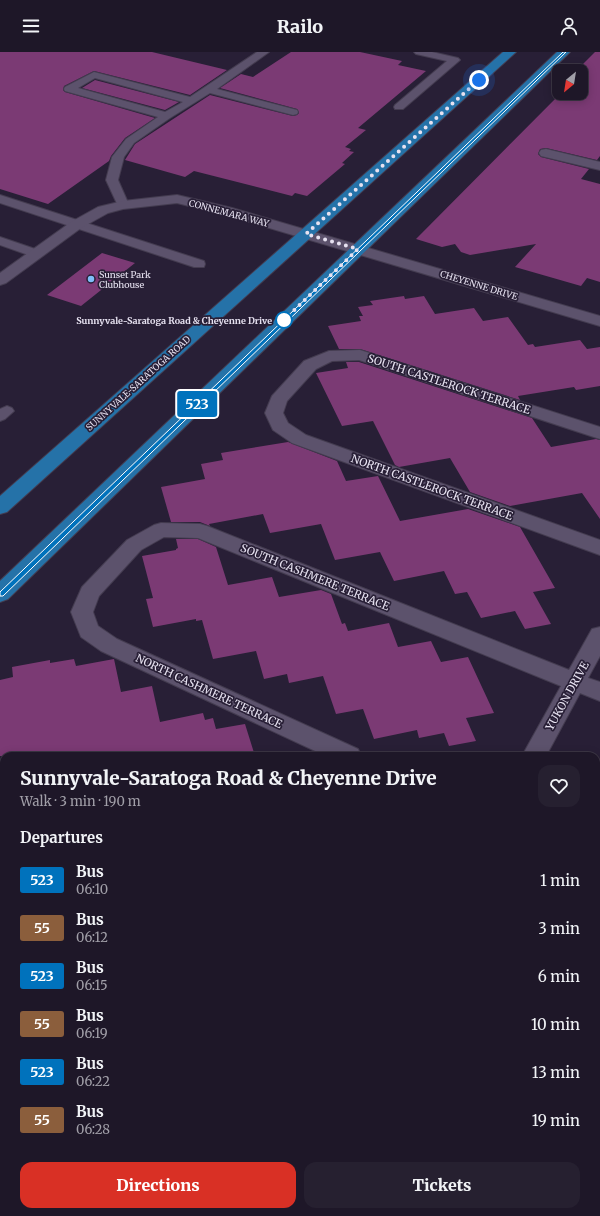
<!DOCTYPE html>
<html lang="en">
<head>
<meta charset="utf-8">
<style>
	:root { --surface:#1e1728; --page:#262030; --text:#f1f3f6; --muted:#a19fa8; --line:#3c3645; --accent:#d93025 }
	body { margin:0; font-family:Merriweather,serif; background:var(--page); color:var(--text); height:100vh; display:flex; flex-direction:column; font-size:15px; white-space:nowrap }
	* { box-sizing:border-box; margin:0 }
	p { font-size:13px; color:var(--muted) }
	.icon { flex:none; width:22px; height:22px; fill:none; stroke:currentColor; stroke-width:2; stroke-linecap:round; stroke-linejoin:round }
	.map { position:relative; flex:1; overflow:hidden }
	.side { position:absolute; left:0px; top:700px; width:600px; height:464px; display:flex; flex-direction:column; background:var(--surface); border-radius:12px 12px 0 0; box-shadow:0 2px 10px #0003,0 0 0 1px var(--line) }
	.side>* { flex:none }
	.badge { padding:0 8px; border-radius:3px; font-size:14px; line-height:26px }
	.needle { width:26px; rotate:210deg }
	.tools { position:absolute; left:552px; top:12px; display:grid; gap:8px }
	.tools a { display:grid; place-items:center; width:36px; height:36px; border-radius:8px; background:var(--surface); box-shadow:0 2px 10px #0003,0 0 0 1px var(--line); font-size:20px }
	.you { position:absolute; width:20px; height:20px; margin:-10px; border:3px solid #fff; border-radius:50%; background:#1a73e8; box-shadow:0 0 0 6px #1a73e833 }
	.map>.badge { position:absolute; translate:-50% -50%; box-shadow:0 0 0 2px #fff }
	h2 { padding:0 20px; font-size:15px; line-height:36px }
	.round { display:grid; place-items:center; flex:none; width:42px; height:42px; border-radius:12px; background:var(--page) }
	.headline { display:flex; align-items:center; justify-content:space-between; height:68px; padding:0 20px }
	h1 { font-size:19px; font-weight:800; line-height:30px }
	.cta { display:flex; gap:8px; margin-top:auto; padding:8px 20px }
	.cta a { flex:1; height:46px; border-radius:12px; background:var(--accent); color:#fff; font-size:16px; font-weight:800; line-height:46px; text-align:center }
	.cta a+a { background:var(--page); color:var(--text) }
	ul { padding:0; list-style:none }
	li { display:flex; align-items:center; gap:12px; height:48px; padding:0 20px }
	li div { flex:1 }
	li b { display:block; font-size:15px }
	li em { font-style:normal }
	li .badge { min-width:44px; font-weight:700; text-align:center }
	header { display:flex; justify-content:space-between; align-items:center; height:52px; padding:0 20px; background:var(--surface); font-size:18px; font-weight:800 }
	.map>svg:first-child { display:block }
</style>
</head>
<body>
<header><svg class="icon" aria-label="menu" viewBox="0 0 24 24"><path d="M4 6h16M4 12h16M4 18h16"/></svg>Railo<svg class="icon" aria-label="person" viewBox="0 0 24 24"><circle cx="12" cy="8" r="4"/><path d="M4 21q1-7 8-7t8 7"/></svg></header>
<div class="map">
<svg width="600" height="1164" viewBox="0 0 600 1164">
	<rect width="100%" height="100%" fill="#281f36"/>
	<path fill="#7b3a74" d="M0,0h152l75,18 -37,25 -96,-24 -30,15 -1,4 2,2 90,26 -30,20 -14,18 -2,5 -61,43 -48,-15z
		M291,0h69l42,9 -4,4 28,6 -68,57 8,2 -21,17 6,2 -2,2 5,1 -12,11 3,1 -38,32 -12,-3 -3,3 -98,-25 -9,6 -60,-17 10,-16 75,-49 83,21 4,-1 2,-2 -2,-4 -77,-21 21,-14 12,3z
		M595,0h5v104l-3,4 -51,-12 -6,1 -2,5 3,3 48,12 -8,10 19,5v98l-13,-4 -6,8 -66,-19 21,-23 -66,11 -9,-3 -6,-8 -13,3 -26,-8 145,-146h20v-22h-5z
		M95,28l84,22 -14,8 -83,-22z
		M102,201l33,10 -54,43 -34,-11z
		M404,244l1,3 19,-3 11,18 39,-6 9,13 25,-4 20,28 5,-1 2,3 45,-7 7,9 13,-2v39l-24,4 -2,-3 -56,9 2,4 -160,-51h-21l-11,-23 33,-5 -2,-5h4l-5,-9 15,-2 -3,-4z
		M346,310h13l173,56 19,29 45,-8 4,1v79l-18,-26 -72,13 -40,-14 -20,-34 -51,9 -4,-2 -22,-44 -31,5 -26,-53 32,-5z
		M288,390l49,19 9,20 32,-5 22,45 68,-12 52,18 35,61 -22,4 18,32 -26,5 -10,-18 -34,7 -14,-26 -12,2 -11,-23 -50,10 -14,-29 -45,8 -14,-36 -51,9 -7,-19 -54,10 1,2 -10,-4h-29l-10,-35 44,-8 -4,-15 22,-4 -2,-7z
		M176,487h22l18,8 12,38 44,-8 7,20 42,-7 10,4 11,30 3,-1 3,8 41,-8 9,24 33,-6 10,21 27,-5 26,56 -28,5 10,23 -27,5 -5,-13 -25,5 -2,-8 -43,9 -11,-30 -27,5 -13,-38 -34,7 -2,-9 -23,5 -8,-28 -43,8 -11,-39 -6,1v-2l-43,8 -7,-28 7,-1 -11,-42 34,-6v-1l2,-1z
		M74,607l2,7 38,-7 7,33 31,-6 8,36 43,-9 2,7 8,-2 3,11 29,-5 10,32h-255v-76l13,-3 -1,-10 38,-7v3z"/>
	<g fill="none" stroke-linecap="round" stroke-linejoin="round">
		<defs>
			<path id="lane" d="M257,0h12l-52,37 80,21 1,2 -1,2 -4,1 -83,-22 -40,25 -36,25 -10,14 -6,23 11,25 -2,3h-8l-13,-28 6,-23 14,-18 32,-22 -93,-26 -1,-2 1,-2 29,-15 96,25zM95,26l88,24 -18,10 -87,-24z
				M414,0h18l26,6 2,2 -57,49h-8l-1,-2 1,-2 52,-44 -31,-7z
				M0,143l204,66 1,3 -1,3h-10l-194,-64z
				M0,185l41,14 2,3 -2,3 -4,1 -37,-13z
				M7,354l5,2 2,3 -9,8 -5,2v-12z"/>
			<path id="street" d="M546,97l54,13v8l-59,-14 -2,-3 2,-3z
				M177,143l55,13 368,108v10l-378,-112 -45,-11 -54,6 -15,4 -27,15 -75,55 -6,2v-12l71,-51 27,-15 25,-6z
				M360,298l240,77v12l-241,-79 -27,1 -16,8 -29,32 -4,12 5,10 18,12 294,105v15l-308,-112 -19,-13 -8,-17 7,-17 32,-35 25,-10z
				M161,471l39,1 7,2 362,144 23,-41 8,-2v29l-12,22 12,4v19l-20,-8 -34,63h-24l39,-70 -363,-148 -34,-1 -23,13 -42,46 -6,16 5,14 19,13 241,110 3,7h-35l-225,-105 -20,-14 -10,-25 11,-25 45,-47 27,-15z
				M0,733l4,1v21l-4,-1z
				M0,994l4,2v31l-4,-2z
				M596,1052l4,1v32l-4,-1z
				M224,1160h37l2,4h-37z
				M268,1160h32l-2,4h-32z"/>
			<path id="primary" d="M503,0h13l-509,460 -7,2v-18z
				M557,0h13l-562,547 -8,3v-21z"/>
		</defs>
		<use href="#lane" stroke="#443c50" stroke-width="2"/>
		<use href="#street" stroke="#443c50" stroke-width="2"/>
		<use href="#primary" stroke="#443c50" stroke-width="2"/>
		<use href="#lane" fill="#5c526c" fill-rule="evenodd"/>
		<use href="#street" fill="#5c526c" fill-rule="evenodd"/>
		<use href="#primary" fill="#2572a8" fill-rule="evenodd"/>
	</g>
	<path fill="#0072bc" stroke="#fff" d="M563,0h3l-563,544h-3v-4z"/>
	<g fill="none" stroke-linecap="round" stroke-linejoin="round">
		<path stroke="#e7e2f1" stroke-width="4" stroke-dasharray="0 7.2" d="M284,268l74,-71 -52,-15 173,-154"/>
	</g>
	<circle fill="#7ebef9" stroke="#281f36" stroke-width="1.5" cx="91" cy="227" r="4"/>
	<circle fill="#fff" stroke="#0072bc" stroke-width="2" cx="284" cy="268" r="8"/>
	<g text-anchor="middle" dominant-baseline="central" stroke-width="3.5" stroke-linejoin="round" paint-order="stroke">
		<g font-size="9" fill="#e7e2f1" stroke="#281f36">
			<text transform="translate(229 161) rotate(15)">CONNEMARA WAY</text>
			<text transform="translate(479 233) rotate(17)">CHEYENNE DRIVE</text>
			<text transform="translate(138 331) rotate(-42)">SUNNYVALE-SARATOGA ROAD</text>
		</g>
		<g font-size="9" fill="#e7e2f1" stroke="#281f36" text-anchor="start">
			<text x="99" y="222">Sunset Park<tspan x="99" dy="10">Clubhouse</tspan></text>
		</g>
		<g font-size="9" font-weight="bold" fill="#e7e2f1" stroke="#281f36" text-anchor="end">
			<text x="272" y="268">Sunnyvale-Saratoga Road &amp; Cheyenne Drive</text>
		</g>
		<g font-size="11" fill="#e7e2f1" stroke="#281f36">
			<text transform="translate(449 332) rotate(18)">SOUTH CASTLEROCK TERRACE</text>
			<text transform="translate(432 435) rotate(20)">NORTH CASTLEROCK TERRACE</text>
			<text transform="translate(315 525) rotate(22)">SOUTH CASHMERE TERRACE</text>
			<text transform="translate(209 639) rotate(25)">NORTH CASHMERE TERRACE</text>
			<text transform="translate(567 644) rotate(-61)">YUKON DRIVE</text>
		</g>
	</g>
</svg>
<div class="tools">
<a><svg class="needle" viewBox="-14 -14 28 28"><path d="M0-13l5 13h-10z" fill="#e53935"/><path d="M0 13l5-13h-10z" fill="#a19fa8"/></svg></a>
</div>
<div class="you" style="left:479px;top:28px"></div>
<b class="badge" style="left:197px;top:352px;background:#0072bc;color:#fff">523</b>
<section class="side">
<div class="headline"><div><h1>Sunnyvale-Saratoga Road &amp; Cheyenne Drive</h1><p>Walk · 3 min · 190 m</p></div><a class="round"><svg class="icon" aria-label="heart" viewBox="0 0 24 24"><path d="M12 20l-8-8c-3-5 5-10 8-4 3-6 11-1 8 4z"/></svg></a></div>
<h2>Departures</h2>
<ul>
<li><span class="badge" style="background:#0072bc;color:#fff">523</span><div><b>Bus</b><p>06:10</p></div><em>1 min</em></li>
<li><span class="badge" style="background:#8b5e3c;color:#fff">55</span><div><b>Bus</b><p>06:12</p></div><em>3 min</em></li>
<li><span class="badge" style="background:#0072bc;color:#fff">523</span><div><b>Bus</b><p>06:15</p></div><em>6 min</em></li>
<li><span class="badge" style="background:#8b5e3c;color:#fff">55</span><div><b>Bus</b><p>06:19</p></div><em>10 min</em></li>
<li><span class="badge" style="background:#0072bc;color:#fff">523</span><div><b>Bus</b><p>06:22</p></div><em>13 min</em></li>
<li><span class="badge" style="background:#8b5e3c;color:#fff">55</span><div><b>Bus</b><p>06:28</p></div><em>19 min</em></li>
</ul>
<div class="cta"><a>Directions</a><a>Tickets</a></div>
</section>
</div>
</body>
</html>
